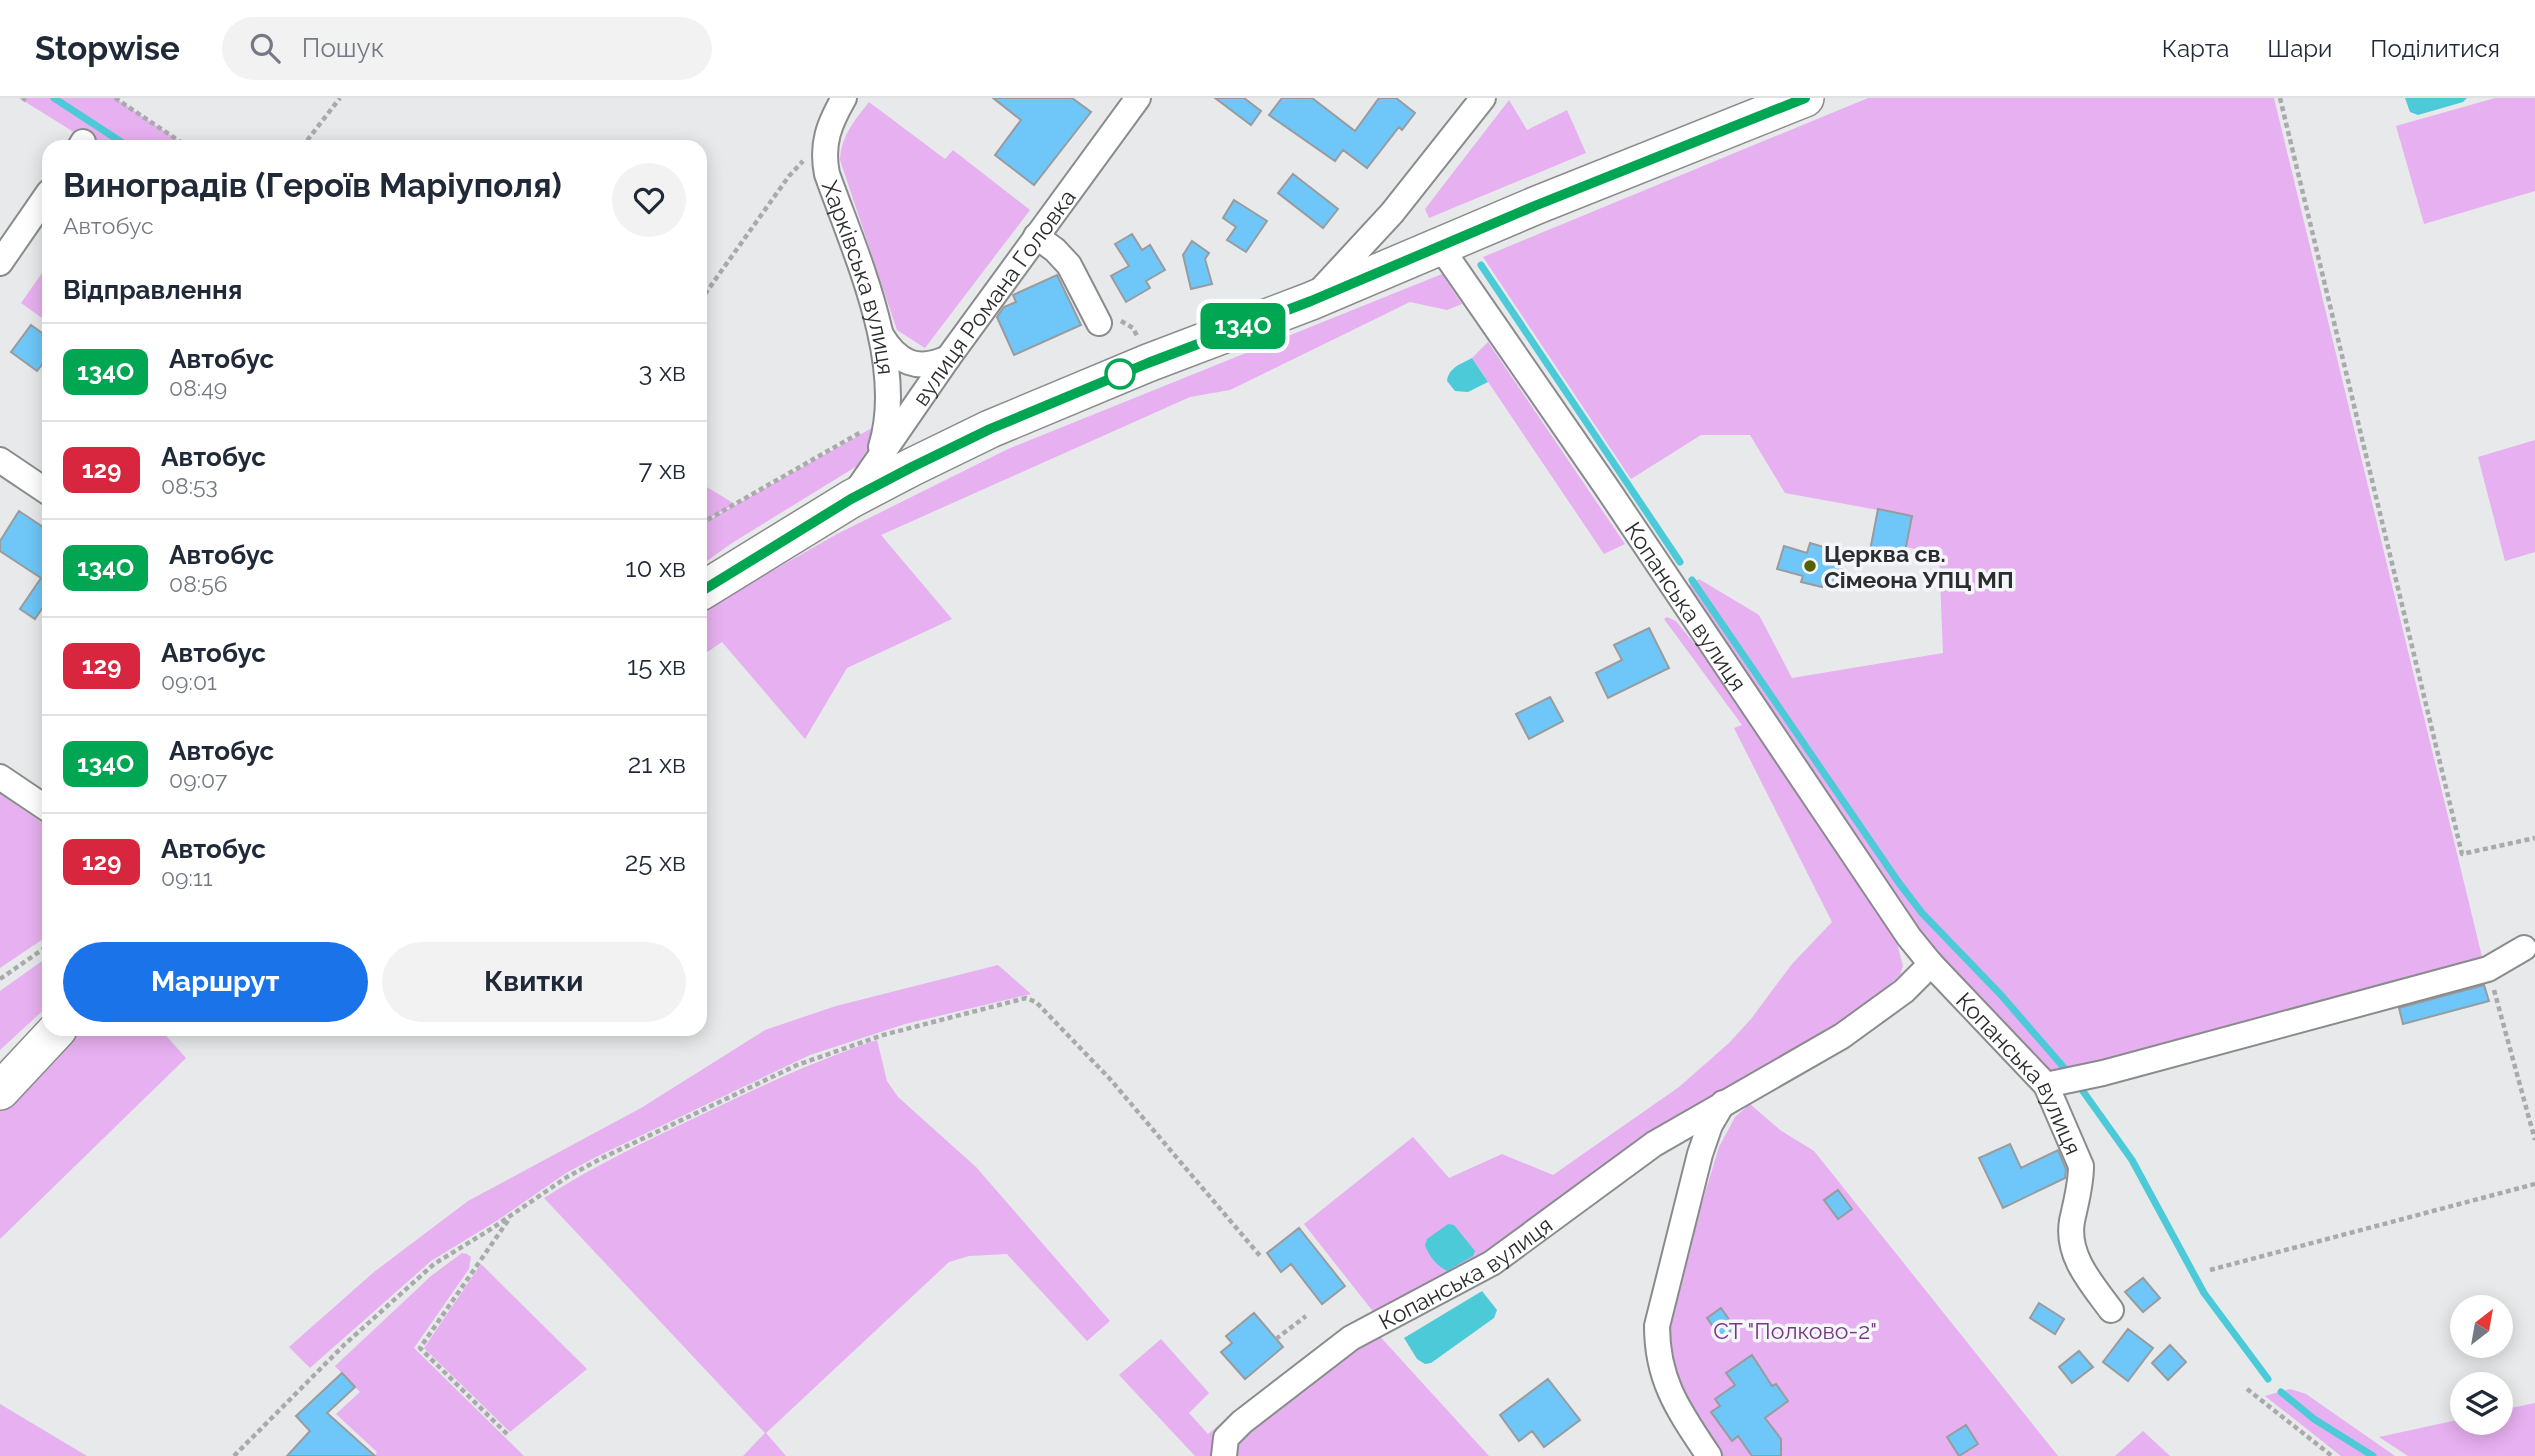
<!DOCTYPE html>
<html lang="uk">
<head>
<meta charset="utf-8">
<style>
	:root { --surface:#fff; --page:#f2f2f3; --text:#1f2937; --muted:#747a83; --line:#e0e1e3; --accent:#1a73e8 }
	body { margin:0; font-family:Raleway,sans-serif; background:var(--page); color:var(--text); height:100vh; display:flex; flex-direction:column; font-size:26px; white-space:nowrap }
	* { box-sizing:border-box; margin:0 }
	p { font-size:23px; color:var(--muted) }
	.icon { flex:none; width:38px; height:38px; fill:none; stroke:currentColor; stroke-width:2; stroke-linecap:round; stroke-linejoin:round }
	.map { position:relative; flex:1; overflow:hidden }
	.drawer { position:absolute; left:42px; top:42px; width:665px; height:896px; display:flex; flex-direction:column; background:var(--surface); border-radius:21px; box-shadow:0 4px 18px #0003 }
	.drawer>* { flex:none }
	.badge { padding:0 14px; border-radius:10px; font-size:24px; line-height:46px }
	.needle { width:46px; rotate:31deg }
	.controls { position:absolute; left:2450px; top:1197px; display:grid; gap:14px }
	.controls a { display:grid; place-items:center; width:63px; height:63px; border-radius:50%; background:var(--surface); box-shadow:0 4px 18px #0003; font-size:35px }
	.map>.badge { position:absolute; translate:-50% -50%; box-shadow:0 0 0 4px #fff }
	h2 { padding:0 21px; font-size:26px; line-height:63px }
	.round { display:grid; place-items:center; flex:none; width:74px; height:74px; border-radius:37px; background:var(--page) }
	.summary { display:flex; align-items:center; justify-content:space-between; height:119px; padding:0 21px }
	h1 { font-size:33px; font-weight:700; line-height:52px }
	.primary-button { display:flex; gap:14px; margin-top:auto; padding:14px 21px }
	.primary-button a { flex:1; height:80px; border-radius:42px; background:var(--accent); color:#fff; font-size:28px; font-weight:700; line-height:80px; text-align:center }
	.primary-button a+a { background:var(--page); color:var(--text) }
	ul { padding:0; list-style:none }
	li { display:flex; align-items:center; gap:21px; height:98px; padding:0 21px; border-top:2px solid var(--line) }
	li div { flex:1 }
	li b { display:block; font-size:26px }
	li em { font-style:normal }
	li .badge { min-width:77px; font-weight:700; text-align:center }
	header { display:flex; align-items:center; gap:42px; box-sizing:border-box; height:98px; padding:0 35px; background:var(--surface); border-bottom:2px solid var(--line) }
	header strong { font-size:33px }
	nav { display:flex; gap:38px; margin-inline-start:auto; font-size:24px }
	.search { width:490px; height:63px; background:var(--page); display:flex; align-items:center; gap:18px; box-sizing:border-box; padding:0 24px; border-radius:38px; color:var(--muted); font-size:26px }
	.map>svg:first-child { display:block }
</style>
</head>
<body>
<header>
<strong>Stopwise</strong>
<div class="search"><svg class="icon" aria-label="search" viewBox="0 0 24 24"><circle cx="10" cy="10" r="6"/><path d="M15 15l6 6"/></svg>Пошук</div>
<nav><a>Карта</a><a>Шари</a><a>Поділитися</a></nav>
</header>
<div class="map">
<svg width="2535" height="1358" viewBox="0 0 2535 1358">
	<rect width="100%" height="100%" fill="#e7e9eb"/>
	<path fill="#e7b0f0" d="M19,0h96l73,49h-90z
		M1868,0h406l210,867 -435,109 -105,-114 -32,-39 -226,-334 13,-8 60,36 33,63 151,-25 -4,-99 -33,-7 5,-31 -126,-23 -35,-58h-49l-70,44 -148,-222z
		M2495,0h40v93l-111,33 -28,-98z
		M1509,2l18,30 40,-20 19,43 -157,65 -4,-9z
		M869,4l76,57 8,-9 77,60 -105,138 -28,-18 -57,-170c1,-24 15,-40 29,-58z
		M49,165v60l-28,-20z
		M1442,176l20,30 -15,6 -37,-8 -180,88 -40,7 -309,138 71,84 -105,49 -42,71 -83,-97 -22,15v-45l137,-78 171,-85z
		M1488,244l137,202 -21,10 -132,-196z
		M872,330v14l-15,24 -125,77 -32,23v-41z
		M2535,342v112l-30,9 -27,-104z
		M700,385l35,21 -35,19z
		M1667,519l9,4 25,31 195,288 7,26 -3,9 -42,38 -351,229 -132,72 -71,-90 109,-87 36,41 53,-24 51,21 126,-88 50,-44 22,-24 41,-55 40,-42 -98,-194 8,-3 -78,-106z
		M0,696l49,33v108l-49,33z
		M49,858v49l-49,45v-59z
		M998,867l33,29 -126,30 -95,31 -212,101 -32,17 -68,47 -67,41 -121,107 -21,-21 85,-75 94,-71 173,-93 124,-78 71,-24z
		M81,931h79l26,29 -186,181v-128l32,-36z
		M877,942l10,41 11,16 78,70 134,154 -23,20 -80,-87 -38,2 -20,6 -183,171 20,23h-43l22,-23 -221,-235c51,-33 105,-58 161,-85 56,-27 112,-53 172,-73z
		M1750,1006l30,26 34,21 244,305h-337l-38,-59 -16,-53 6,-45 46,-152 16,-30z
		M462,1155l5,1 4,3 -2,12 -55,79 110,108h-149l2,-4 -41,-38 24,-22 -25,-26 96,-90z
		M481,1166l106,105 -77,63 -86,-84z
		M1375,1233l114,125h-257l4,-17z
		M1161,1241l48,54 -20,20 19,21 20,-16 -9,22 -1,16h-23l-76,-81z
		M2290,1291l16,5 89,62h-54l-76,-60z
		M2535,1305v53h-127l-29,-19 83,-18v4h39v-13z
		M0,1306l87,52h-87z
		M2143,1333l27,25h-55z"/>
	<path fill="#4dcad7" d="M2405,0h62l-4,4 -45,13 -8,-3z
		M1472,260l16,24 -20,10 -13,-1 -8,-10c2,-14 14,-17 25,-23z
		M1448,1126l6,1 21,26 -2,5 -26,15c-10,-5 -19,-16 -22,-26l2,-6z
		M1482,1193l15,19 -3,8 -63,45 -6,1 -8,-5 -13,-21z"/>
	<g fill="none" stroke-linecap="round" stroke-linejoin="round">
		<path stroke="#4dcad7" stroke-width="7" d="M54,0l75,49
			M1481,167l199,297
			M1692,482l207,303 23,30 79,82 65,75
			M2080,989l52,73 72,133 64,86
			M2281,1294l33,27 59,37"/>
	</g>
	<path fill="#6ec7f8" stroke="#999c9e" stroke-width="2" d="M993,0h79l19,14 -57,73 -39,-30 26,-35z
		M1215,0h29l17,13 -10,14z
		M1282,0h30l43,33 24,-33h17l19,15 -13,17 -3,-3 -32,41 -24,-18 -8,11 -66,-46z
		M1293,76l45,35 -15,19 -45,-35z
		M1234,102l33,21 -21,31 -19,-12 9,-13 -13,-9z
		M1132,136l10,16 8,-5 15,25 -19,11 4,7 -24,14 -15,-26 18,-10 -14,-22z
		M1192,143l17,12 -4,6 7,25 -21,5 -8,-34z
		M1057,177l24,50 -67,30 -17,-38 7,-10 12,-5 -3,-7z
		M31,227l18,13v18l-12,15 -26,-19z
		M1878,411l34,7 -9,46 -34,-6z
		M19,413l30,20v67l-14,21 -15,-10 21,-31 -41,-27v-10z
		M1810,445l23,7 -3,10 13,4 -7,22 -12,-4 -2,5 -21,-5 2,-6 -26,-7 7,-23 23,7z
		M1649,530l20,40 -61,30 -12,-25 26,-13 -8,-15z
		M1550,599l13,24 -34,18 -13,-25z
		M2484,887l5,16 -86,23 -4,-16z
		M2010,1046l11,24 37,-18 8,19 -1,9 -62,30 -24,-50z
		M1838,1092l14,19 -14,10 -14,-19z
		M1299,1130l46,58 -23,18 -31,-40 -10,8 -14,-19z
		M2143,1180l17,20 -17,14 -18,-20z
		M2039,1205l25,16 -9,15 -25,-16z
		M1721,1210l14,20 -14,10 -14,-20z
		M1254,1215l29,34 -38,32 -24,-27 11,-9 -6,-7z
		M2128,1231l25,19 -25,33 -25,-19z
		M2170,1247l16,17 -18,18 -16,-17z
		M2079,1253l14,16 -21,16 -13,-16z
		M1752,1257l20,31 4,-2 12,17 -23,17 16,21v17h-29l-14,-20 -6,5 -21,-29 9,-6 -5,-7 20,-14 -9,-12z
		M342,1275l13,14 -28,26 48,43h-88l23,-25 -14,-15z
		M1548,1281l32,41 -36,27 -12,-16 -13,10 -19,-26z
		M1966,1327l12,19 -19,12 -12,-19z"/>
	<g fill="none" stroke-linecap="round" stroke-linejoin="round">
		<defs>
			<g id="minor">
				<path id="s1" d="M844,0c-15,26 -23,46 -17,76 28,79 80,190 54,273"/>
				<path d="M80,49l3,-5"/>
				<path d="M1036,138l19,14 14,15 30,58"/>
				<path id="s2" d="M1441,150l166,240 302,449 22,27 115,121 35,81c0,19 -5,36 -9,55 -6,35 20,63 39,89"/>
				<path d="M0,165l49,-71"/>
				<path d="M1318,195l74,-80 91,-115"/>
				<path d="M881,237c17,28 36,37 67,23"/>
				<path d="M0,362l49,33"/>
				<path id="s3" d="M855,395l93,-135 190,-260"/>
				<path d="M0,679l49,33"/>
				<path d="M2046,987l57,-12 385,-104 36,-21"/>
				<path id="s4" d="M1224,1358l2,-18 16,-16 109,-84 141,-75 162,-119 188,-108 62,-45 27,-27"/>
				<path d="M1709,1358c-30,-45 -52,-75 -52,-130l43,-172 10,-29 13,-22"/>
			</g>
			<path id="highway" d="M700,494l151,-93 61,-32 78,-38 158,-66 163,-62 226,-96 268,-107
				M0,993l58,-62"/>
		</defs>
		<use href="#minor" stroke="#898b8d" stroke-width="28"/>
		<use href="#highway" stroke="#898b8d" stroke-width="40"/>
		<path stroke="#a8aaab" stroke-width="4.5" stroke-dasharray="5 3.5" stroke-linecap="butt" d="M115,0l73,49
			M2280,0l182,756 73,-16
			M23,3l2,-3
			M302,49l38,-49
			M700,203l89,-125 14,-15
			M1121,223l12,7 4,8
			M700,426l161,-92
			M0,881l49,-34
			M2494,892l41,150
			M2210,1172l325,-86
			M1276,1241l30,-23
			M2247,1291l85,67
			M507,1336l-87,-86 89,-129
			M234,1358l110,-111 90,-81 57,-35 76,-52 35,-19 195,-93 86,-30 143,-37 10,4 74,77 151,178"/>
		<use href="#minor" stroke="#fff" stroke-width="24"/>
		<use href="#highway" stroke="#fff" stroke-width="37"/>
	</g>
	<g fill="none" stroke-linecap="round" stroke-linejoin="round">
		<defs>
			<path id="line" d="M700,494l151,-93 61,-32 78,-38 158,-66 163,-62 226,-96 268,-107"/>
		</defs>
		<use href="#line" stroke="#fff" stroke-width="16"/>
		<use href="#line" stroke="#00a651" stroke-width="10"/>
	</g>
	<circle fill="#fff" stroke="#00a651" stroke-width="3.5" cx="1120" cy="276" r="14"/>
	<circle fill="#556101" stroke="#f4f6f9" stroke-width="2.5" cx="1810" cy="468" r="7"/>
	<g text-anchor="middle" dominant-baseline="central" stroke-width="7" stroke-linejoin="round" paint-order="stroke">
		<g font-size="23" fill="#2c2d2e" stroke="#f4f6f9">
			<text stroke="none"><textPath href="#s1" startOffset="189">Харківська вулиця</textPath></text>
			<text stroke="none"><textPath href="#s3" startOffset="240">вулиця Романа Головка</textPath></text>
			<text stroke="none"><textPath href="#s2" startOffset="434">Копанська вулиця</textPath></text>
			<text stroke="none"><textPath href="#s2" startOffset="1010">Копанська вулиця</textPath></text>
			<text stroke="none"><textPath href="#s4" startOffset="310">Копанська вулиця</textPath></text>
		</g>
		<g font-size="23" font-weight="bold" fill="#2c2d2e" stroke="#f4f6f9" text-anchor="start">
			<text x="1824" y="455">Церква св.<tspan x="1824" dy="26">Сімеона УПЦ МП</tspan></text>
		</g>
		<g font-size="23" fill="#793685" stroke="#f4f6f9">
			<text x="1795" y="1232">СТ "Полково-2"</text>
		</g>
	</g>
</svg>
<div class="controls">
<a><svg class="needle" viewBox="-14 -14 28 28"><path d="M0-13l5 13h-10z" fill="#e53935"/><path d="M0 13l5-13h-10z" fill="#747a83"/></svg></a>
<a><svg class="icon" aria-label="layers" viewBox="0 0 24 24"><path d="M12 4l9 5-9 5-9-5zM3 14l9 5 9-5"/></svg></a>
</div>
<b class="badge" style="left:1243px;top:228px;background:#00a651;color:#fff">134О</b>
<section class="drawer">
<div class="summary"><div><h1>Виноградів (Героїв Маріуполя)</h1><p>Автобус</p></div><a class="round"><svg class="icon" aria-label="heart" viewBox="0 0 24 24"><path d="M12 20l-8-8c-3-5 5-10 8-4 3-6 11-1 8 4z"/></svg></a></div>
<h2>Відправлення</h2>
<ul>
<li><span class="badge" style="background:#00a651;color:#fff">134О</span><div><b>Автобус</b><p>08:49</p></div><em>3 хв</em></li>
<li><span class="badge" style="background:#d7263d;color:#fff">129</span><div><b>Автобус</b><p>08:53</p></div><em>7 хв</em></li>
<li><span class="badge" style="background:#00a651;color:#fff">134О</span><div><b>Автобус</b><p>08:56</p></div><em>10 хв</em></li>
<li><span class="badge" style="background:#d7263d;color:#fff">129</span><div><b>Автобус</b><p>09:01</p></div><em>15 хв</em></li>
<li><span class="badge" style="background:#00a651;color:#fff">134О</span><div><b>Автобус</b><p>09:07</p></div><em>21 хв</em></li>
<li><span class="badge" style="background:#d7263d;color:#fff">129</span><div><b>Автобус</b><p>09:11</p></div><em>25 хв</em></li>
</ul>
<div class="primary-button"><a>Маршрут</a><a>Квитки</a></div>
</section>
</div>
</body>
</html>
